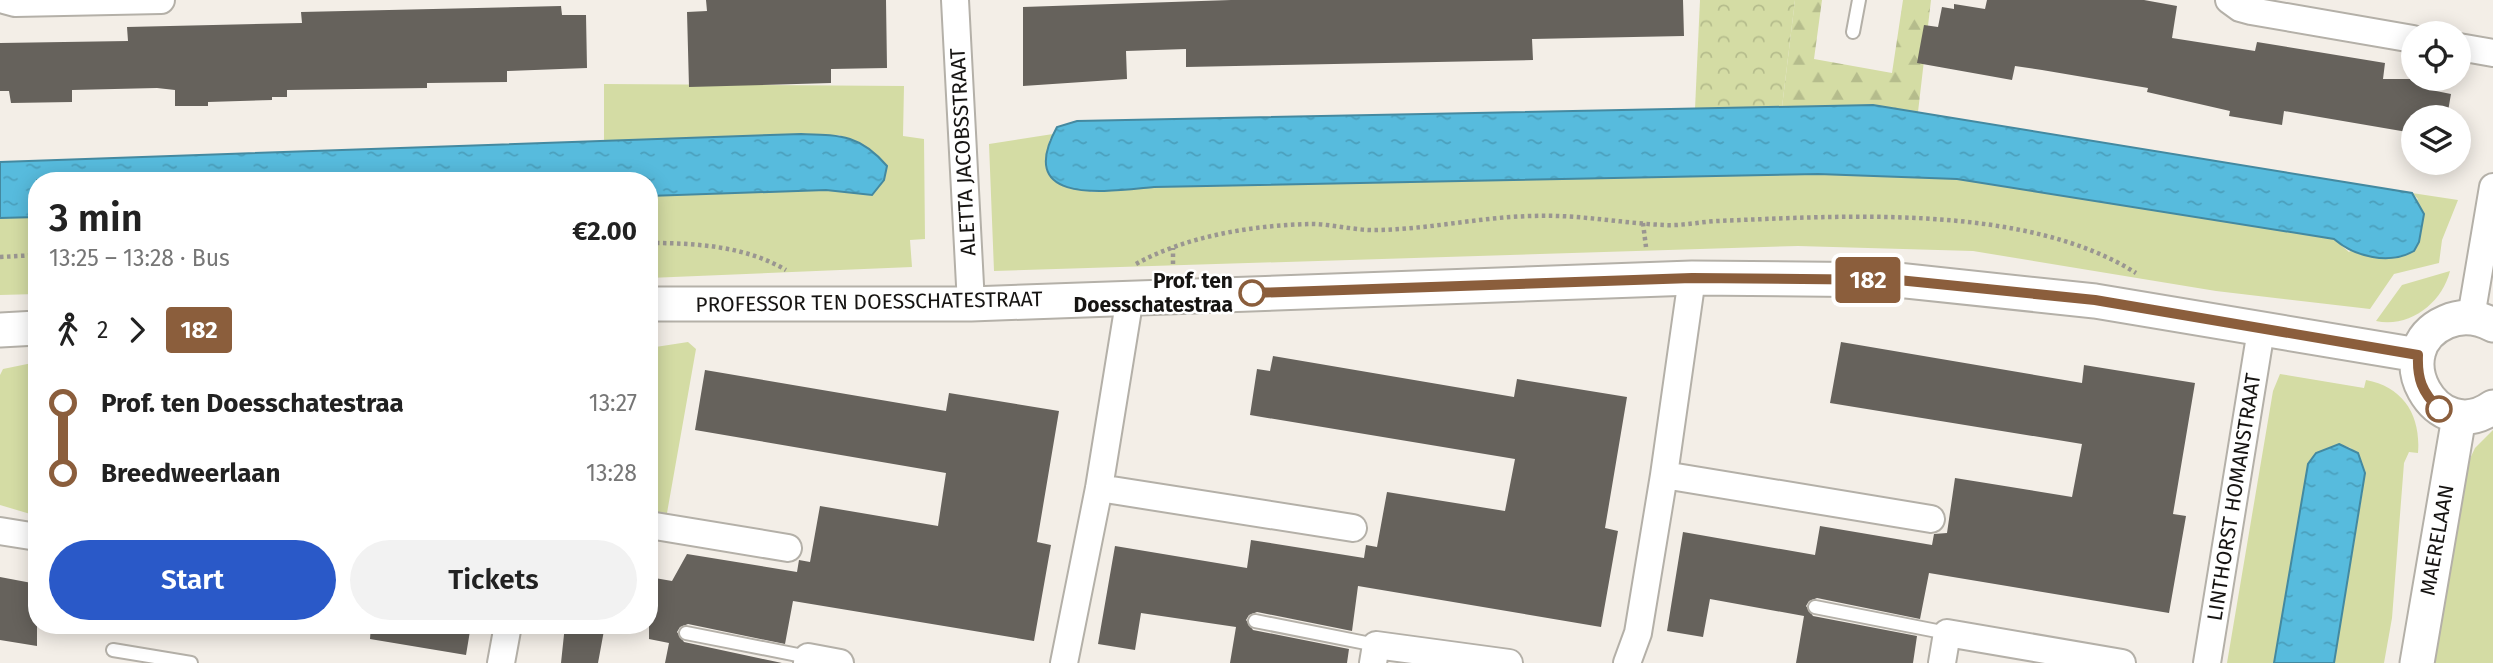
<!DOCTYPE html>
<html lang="en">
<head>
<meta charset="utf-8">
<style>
	:root { --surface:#fff; --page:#f2f2f2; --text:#222; --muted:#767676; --accent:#2a59c8 }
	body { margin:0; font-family:"Fira Sans",sans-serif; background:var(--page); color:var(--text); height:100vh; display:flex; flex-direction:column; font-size:26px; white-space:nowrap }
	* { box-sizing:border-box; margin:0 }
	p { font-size:23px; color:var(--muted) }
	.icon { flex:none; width:38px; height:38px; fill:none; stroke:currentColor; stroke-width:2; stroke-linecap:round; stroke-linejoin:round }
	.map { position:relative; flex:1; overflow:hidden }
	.sheet { position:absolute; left:28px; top:172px; width:630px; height:462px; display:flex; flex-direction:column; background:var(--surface); border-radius:28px; box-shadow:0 4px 18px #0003 }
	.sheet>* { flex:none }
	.badge { padding:0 14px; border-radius:5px; font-size:24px; line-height:46px }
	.controls { position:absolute; left:2401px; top:21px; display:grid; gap:14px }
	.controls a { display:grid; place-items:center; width:70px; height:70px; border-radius:50%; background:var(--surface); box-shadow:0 4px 18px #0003; font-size:35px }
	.map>.badge { position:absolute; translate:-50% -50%; box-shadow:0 0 0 4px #fff }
	.legs { display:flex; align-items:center; gap:10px; height:77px; padding:0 21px; font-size:23px }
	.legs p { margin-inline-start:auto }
	.overview { display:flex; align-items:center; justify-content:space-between; height:119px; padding:0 21px }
	h1 { font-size:38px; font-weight:600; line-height:52px }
	.action { display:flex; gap:14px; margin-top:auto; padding:14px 21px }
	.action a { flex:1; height:80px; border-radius:42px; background:var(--accent); color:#fff; font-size:28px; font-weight:600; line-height:80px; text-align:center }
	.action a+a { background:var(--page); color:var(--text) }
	ul { padding:0 21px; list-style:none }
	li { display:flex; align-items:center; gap:24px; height:70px; font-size:26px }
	li i { display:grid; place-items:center; width:10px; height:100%; margin:0 9px; background:currentColor }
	li i::after { content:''; width:18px; height:18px; margin:-9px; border:5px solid; border-radius:50%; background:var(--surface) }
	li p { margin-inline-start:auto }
	li:first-child i { background:linear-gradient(#0000 50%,currentColor 0) }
	li:last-child i { background:linear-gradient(currentColor 50%,#0000 0) }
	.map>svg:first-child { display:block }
</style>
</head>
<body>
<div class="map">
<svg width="2493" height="663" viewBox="0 0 2493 663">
	<defs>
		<pattern id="forest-firs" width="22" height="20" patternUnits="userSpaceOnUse" patternTransform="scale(1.75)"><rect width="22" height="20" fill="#d4dca4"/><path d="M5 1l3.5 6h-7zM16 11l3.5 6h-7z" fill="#b5bc8c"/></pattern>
		<pattern id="park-crowns" width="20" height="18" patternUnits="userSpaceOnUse" patternTransform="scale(1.75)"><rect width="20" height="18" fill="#d4dca4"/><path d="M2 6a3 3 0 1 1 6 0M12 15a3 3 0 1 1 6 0" fill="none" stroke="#b5bc8c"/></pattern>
		<pattern id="water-ripples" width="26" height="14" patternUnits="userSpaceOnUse" patternTransform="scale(1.75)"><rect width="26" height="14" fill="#57bbdd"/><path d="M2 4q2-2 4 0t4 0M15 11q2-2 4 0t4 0" fill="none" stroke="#4ba0bd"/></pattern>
	</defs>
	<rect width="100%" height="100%" fill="#f3eee7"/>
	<path fill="#d4dca4" d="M604,84l300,2 -1,50 21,3 1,100 -15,1 2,27 -263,11v-82l177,-6 46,5 -32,-60 -236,6z
		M1053,134l-4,7 42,51 63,-5 664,-13 139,5 377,60 15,13 69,-53 -6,-6 46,7 -16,40 -3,23 -45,11 -24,35 -154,-18 -243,-40 -175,-5 -804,25 -5,-127z
		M37,217v77l-37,1v-77z
		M2450,271c-8,32 -40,57 -74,50l26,-36z
		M688,342l8,7 -29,164 -18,-2v-163z
		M37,362v154l-37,-11v-130l3,-6z
		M2280,374l84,14 2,-8c38,7 55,36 52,73l-9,-1 -5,11 -12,155 -8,45h-50l29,-174 -12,-41 -12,-4 -31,20 -34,199h-47l46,-272z
		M2493,430v233h-64l30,-181 16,-34z"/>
	<path fill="url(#forest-firs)" d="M1795,0h27l-8,59 78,14 11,-73h28l-13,112 -45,-7 -91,2z"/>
	<path fill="url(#park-crowns)" d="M1700,0h95l-13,107 -87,2z"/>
	<path fill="url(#water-ripples)" stroke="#4489a0" stroke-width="2" d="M1873,105l539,88 12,21 -5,28 -5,9c-25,14 -59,6 -80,-12l-377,-60 -139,-5 -664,13c-44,4 -141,20 -97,-60l20,-6z
		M801,134c38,1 59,0 86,32l-3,14 -12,15 -46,-5 -177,6v-16h-612v37l-37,1v-56z
		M2339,444l19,9 7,20 -31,190h-60l34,-199 8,-11z"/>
	<path fill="#66625c" d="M706,0h180l1,68 -56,1v14l-142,4 -2,-75 20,-1z
		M1231,0h452l1,36 -152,3 1,21 -347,7v-18l-60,2 1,28 -104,7v-79z
		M1987,0h157l33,6 -5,32 83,13 2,-9 128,21 -2,16h54l-1,12 15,3 -4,23h-34v16l-129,-22 -2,14 -53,-9 1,-5 -83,-19 1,-4 -106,-18 -27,-4 -3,14 -95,-17 7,-38 14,2 4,-20 12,2v-5l31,5z
		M561,6l1,9h24l1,53 -80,3v11l-80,1v5l-140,2v7h-15v3l-64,2v4h-33v-16l-18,-2 -85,2v12l-61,1 -2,-12h-9v-48l128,-2 -1,-14 175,-4 -1,-11z
		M1841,342l241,41 2,-18 111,18 -22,131 13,2 -17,97 -240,-40 -9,46 -103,-21 -8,3 -3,5 7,10 104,20 -4,27h-117l8,-47 -94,-17 -7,38 -36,-6 16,-99 132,23 5,-29 112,19 2,-11 13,-1 8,-55 117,19 10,-53 -252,-41z
		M1273,356l241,41 3,-18 110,18 -22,131 13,3 -17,96 -243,-41 -6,45 -95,-19 -8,3 -3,5 7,10 96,19 -2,14h-117l6,-36 -95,-14 -6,37 -37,-6 17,-98 132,22 4,-28 113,18 2,-13 11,2 10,-55 118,19 10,-52 -265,-44 7,-46 13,2z
		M705,370l241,41 3,-18 110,18 -22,131 14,3 -17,96 -241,-40 -8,43 -97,-20 -8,3 -3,5 7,10 98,21h-117l4,-20 -20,-4v-62l23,4 15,-27 110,18 2,-12 11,2 10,-56 118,20 8,-53 -251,-43z
		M0,577l37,7v62l-37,-6z
		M371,625h100l-5,30 -96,-16z
		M565,625h40l-7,38h-37z"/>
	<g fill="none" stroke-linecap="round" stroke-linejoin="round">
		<defs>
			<path id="service" d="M1853,32l6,-32
				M1815,607l132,26
				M1255,621l121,24
				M686,633l122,24
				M113,650l78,13"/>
			<path id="minor" d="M4,0l11,3 146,-3
				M955,0l16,304
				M2229,0l11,8 11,3 162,28
				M2459,47l34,6
				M2471,317l22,-130
				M1664,475l267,44
				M1099,488l254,40
				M649,525l139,23
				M0,531l37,6
				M501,663l7,-38
				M807,663l1,-6 32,6
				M1064,663l35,-175 31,-191
				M1373,663l3,-18 133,18
				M1627,663l11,-30 26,-158 28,-197
				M1942,663l5,-30 175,30
				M2207,663l54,-333"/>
			<path id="tertiary" d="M649,304h322l721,-26 205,2 198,21 323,54
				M2493,325c-15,-8 -31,-10 -47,-3 -64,28 -10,126 47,85
				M0,330l37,-2
				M2417,663l42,-246"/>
		</defs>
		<use href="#service" stroke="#b4b0a8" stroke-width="16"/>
		<use href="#minor" stroke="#b4b0a8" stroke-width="30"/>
		<use href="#tertiary" stroke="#b4b0a8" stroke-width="37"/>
		<path stroke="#9a9691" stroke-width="4.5" stroke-dasharray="3.5 3.5" stroke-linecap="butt" d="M1643,223l3,24
			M649,243c47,0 96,3 137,27
			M0,257l37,-2
			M1136,264c50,-28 118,-39 175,-40 22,0 45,7 68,6 51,-1 102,-13 153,-14 44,-2 88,7 132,9 17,1 35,-3 53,-4 126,-5 308,-18 419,52
			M1173,264v-16"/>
		<use href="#service" stroke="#fff" stroke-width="12"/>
		<use href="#minor" stroke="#fff" stroke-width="26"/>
		<use href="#tertiary" stroke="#fff" stroke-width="33"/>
	</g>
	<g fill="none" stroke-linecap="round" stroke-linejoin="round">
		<defs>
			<path id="line-1" d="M1252,293l440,-15 206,2 197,20 323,55c-1,24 4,37 21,54"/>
		</defs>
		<use href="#line-1" stroke="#fff" stroke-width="16"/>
		<use href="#line-1" stroke="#8b5e3c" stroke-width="10"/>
	</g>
	<g fill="#fff" stroke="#8b5e3c" stroke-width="3.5">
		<circle cx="1252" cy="293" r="12"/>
		<circle cx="2439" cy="409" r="12"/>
	</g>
	<g text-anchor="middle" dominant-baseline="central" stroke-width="5" stroke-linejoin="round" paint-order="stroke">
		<g font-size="21" fill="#161412" stroke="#fff">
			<text transform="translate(963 152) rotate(-93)">ALETTA JACOBSSTRAAT</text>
			<text transform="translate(869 302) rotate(-1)">PROFESSOR TEN DOESSCHATESTRAAT</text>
			<text transform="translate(2234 497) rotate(-81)">LINTHORST HOMANSTRAAT</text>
			<text transform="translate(2437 540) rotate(-80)">MAERELAAN</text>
		</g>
		<g font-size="21" font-weight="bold" fill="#161412" stroke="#fff" text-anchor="end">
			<text x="1233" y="281">Prof. ten<tspan x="1233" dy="24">Doesschatestraa</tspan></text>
		</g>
	</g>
</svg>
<div class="controls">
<a><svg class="icon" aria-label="locate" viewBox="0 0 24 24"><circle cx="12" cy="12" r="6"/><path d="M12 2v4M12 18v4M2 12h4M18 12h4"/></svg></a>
<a><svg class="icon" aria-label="layers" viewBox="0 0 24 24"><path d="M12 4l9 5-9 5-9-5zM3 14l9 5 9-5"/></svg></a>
</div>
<b class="badge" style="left:1868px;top:280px;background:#8b5e3c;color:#fff">182</b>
<section class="sheet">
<div class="overview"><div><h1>3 min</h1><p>13:25 – 13:28 · Bus</p></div><b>€2.00</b></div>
<div class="legs"><svg class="icon" aria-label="walk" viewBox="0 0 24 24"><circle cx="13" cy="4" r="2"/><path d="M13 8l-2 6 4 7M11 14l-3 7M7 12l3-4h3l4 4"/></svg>2<svg class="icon" aria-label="forward" viewBox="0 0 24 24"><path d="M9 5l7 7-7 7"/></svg><b class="badge" style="background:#8b5e3c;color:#fff">182</b></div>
<ul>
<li><i style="color:#8b5e3c"></i><b>Prof. ten Doesschatestraa</b><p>13:27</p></li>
<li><i style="color:#8b5e3c"></i><b>Breedweerlaan</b><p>13:28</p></li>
</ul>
<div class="action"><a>Start</a><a>Tickets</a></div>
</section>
</div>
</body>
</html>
